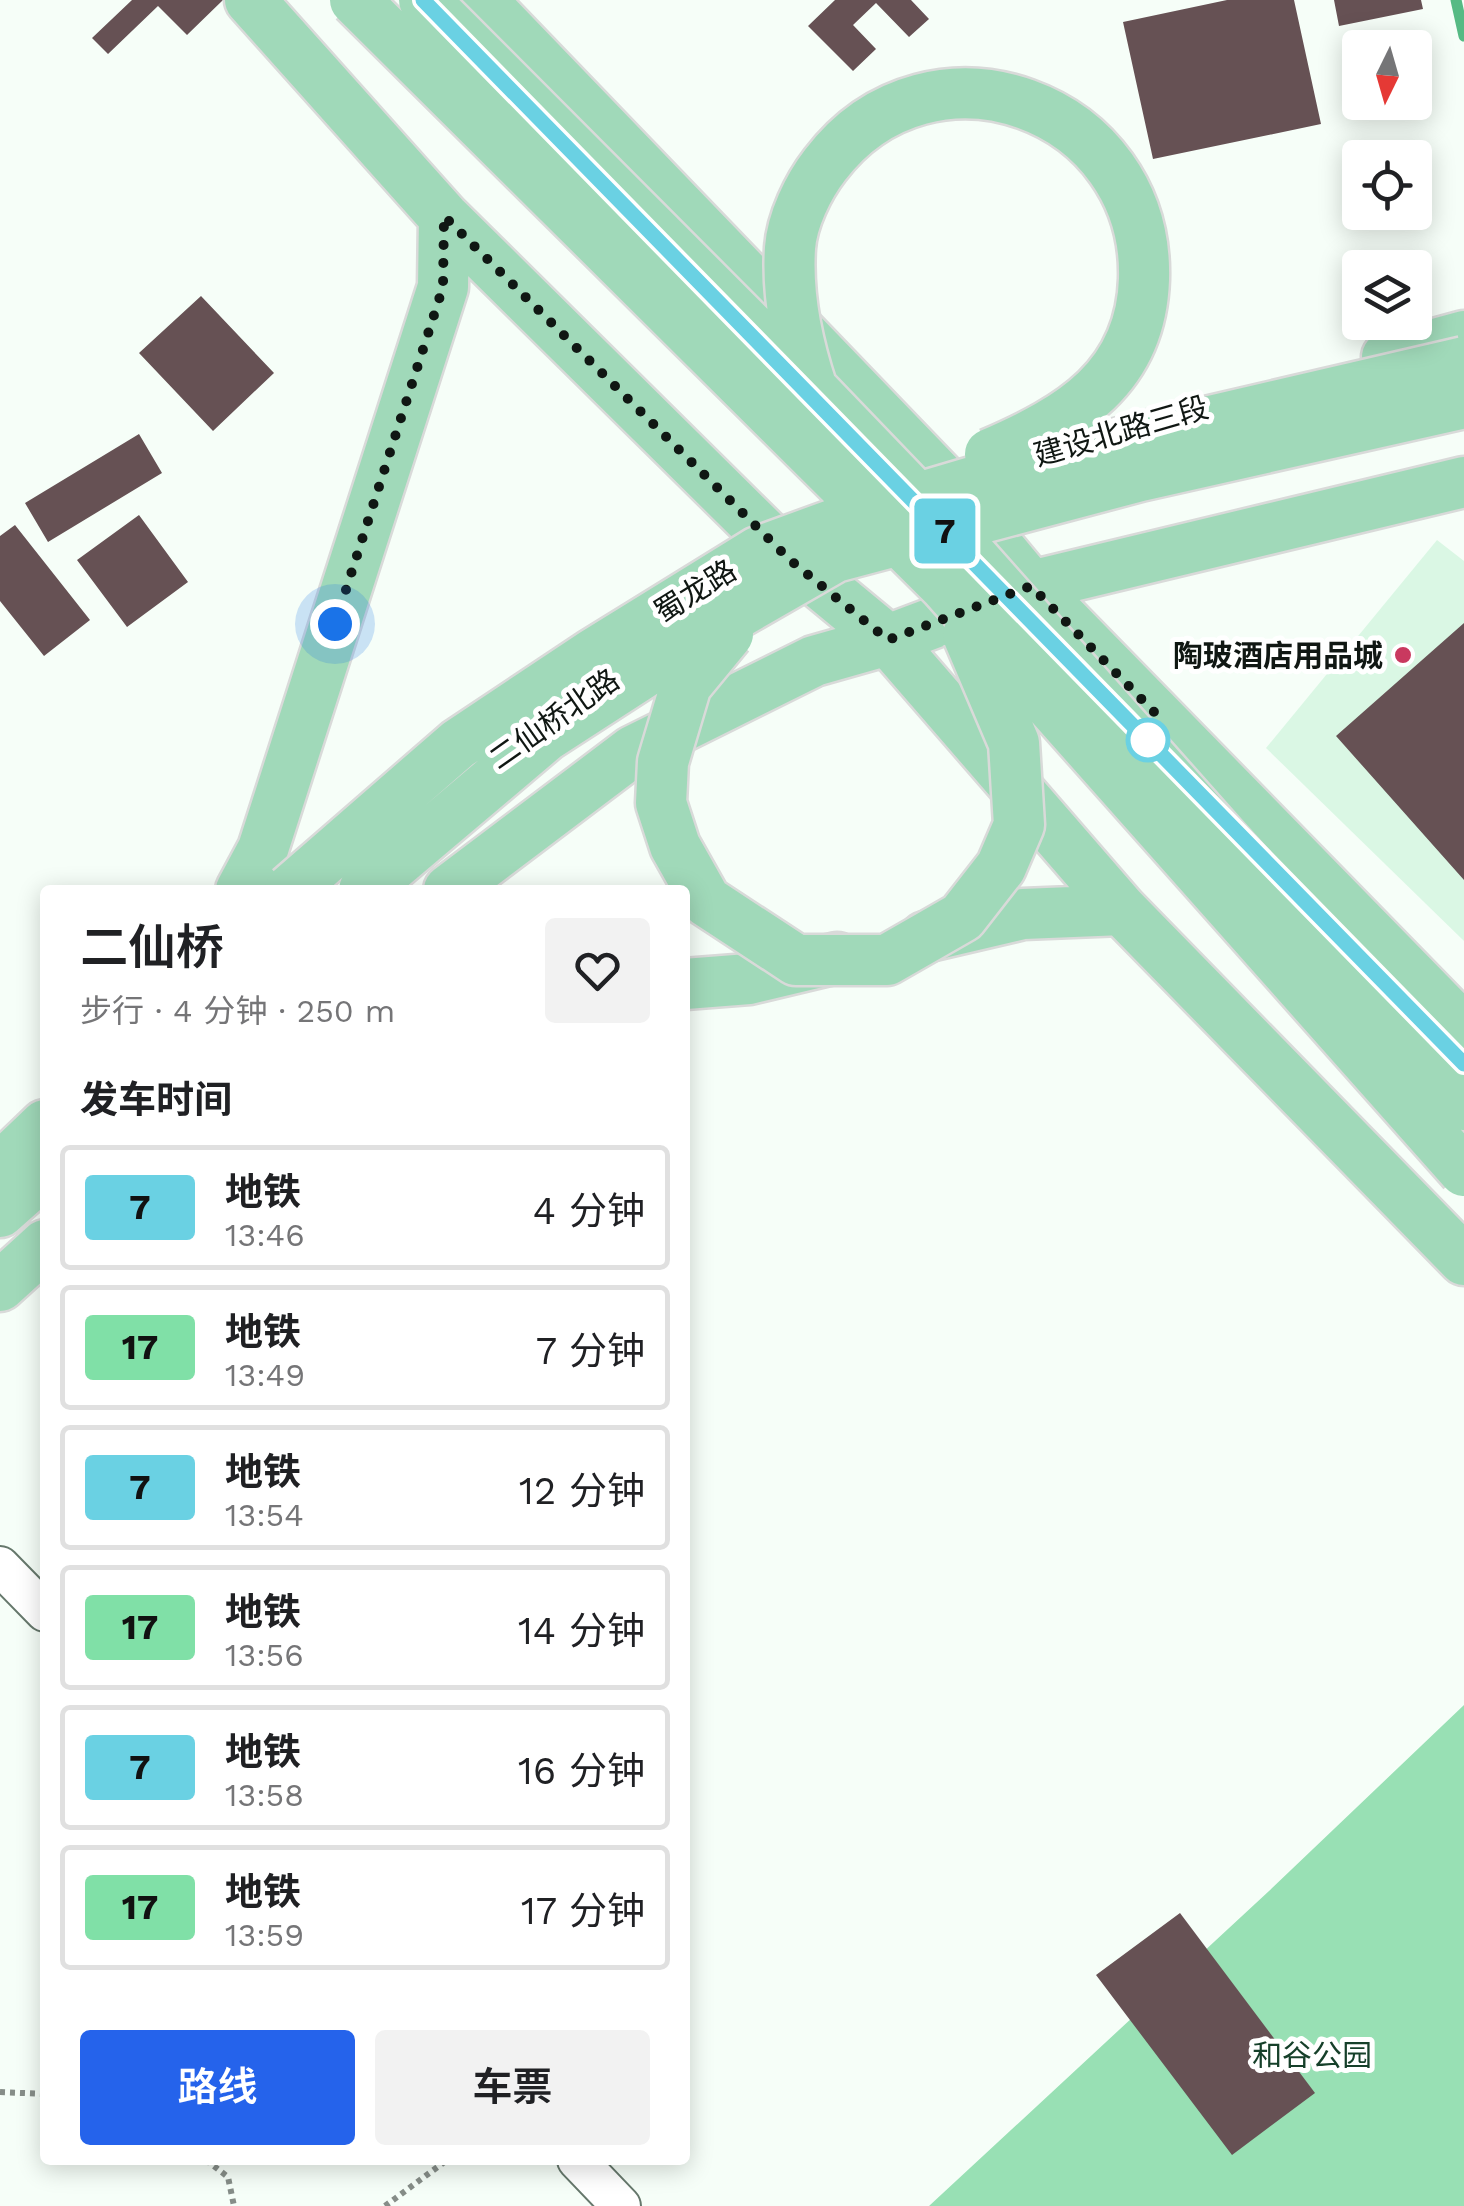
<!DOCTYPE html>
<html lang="zh">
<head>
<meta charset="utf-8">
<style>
	:root { --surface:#fff; --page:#f2f2f2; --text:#202124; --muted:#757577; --line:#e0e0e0; --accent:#2563eb }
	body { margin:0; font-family:"Work Sans","Noto Sans SC",sans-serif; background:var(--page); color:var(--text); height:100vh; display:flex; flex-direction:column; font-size:38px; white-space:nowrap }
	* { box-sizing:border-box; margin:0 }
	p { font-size:32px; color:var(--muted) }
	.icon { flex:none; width:55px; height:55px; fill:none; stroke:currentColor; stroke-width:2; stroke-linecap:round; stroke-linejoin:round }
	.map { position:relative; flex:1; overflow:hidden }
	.details { position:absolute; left:40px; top:885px; width:650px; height:1280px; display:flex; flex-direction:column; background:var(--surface); border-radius:10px; box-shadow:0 5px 25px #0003 }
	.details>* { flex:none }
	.badge { padding:0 20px; border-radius:8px; font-size:35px; line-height:65px }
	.needle { width:65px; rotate:185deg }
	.controls { position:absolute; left:1342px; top:30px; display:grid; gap:20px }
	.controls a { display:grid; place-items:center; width:90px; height:90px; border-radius:10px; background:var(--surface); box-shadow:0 5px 25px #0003; font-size:50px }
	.you { position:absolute; width:50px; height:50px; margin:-25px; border:8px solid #fff; border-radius:50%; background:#1a73e8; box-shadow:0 0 0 15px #1a73e833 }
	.map>.badge { position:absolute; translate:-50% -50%; box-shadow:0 0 0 5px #fff }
	h2 { padding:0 40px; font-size:38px; line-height:90px }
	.round { display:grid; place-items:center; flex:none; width:105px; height:105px; border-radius:10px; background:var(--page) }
	.summary { display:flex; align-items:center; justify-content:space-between; height:170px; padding:0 40px }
	h1 { font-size:48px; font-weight:600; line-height:75px }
	.button { display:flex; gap:20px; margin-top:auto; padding:20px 40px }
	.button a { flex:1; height:115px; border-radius:10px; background:var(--accent); color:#fff; font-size:40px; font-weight:600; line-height:115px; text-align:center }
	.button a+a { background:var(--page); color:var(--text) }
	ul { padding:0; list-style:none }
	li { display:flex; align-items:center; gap:30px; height:125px; margin:0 20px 15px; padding:0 20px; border:5px solid var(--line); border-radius:10px }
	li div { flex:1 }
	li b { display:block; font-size:38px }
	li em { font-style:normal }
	li .badge { min-width:110px; font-weight:700; text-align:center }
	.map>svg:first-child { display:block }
</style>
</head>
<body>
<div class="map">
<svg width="1464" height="2206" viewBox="0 0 1464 2206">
	<rect width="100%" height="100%" fill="#f6fef8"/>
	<path fill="#daf7e4" d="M1437,540l27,21v380l-198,-193z"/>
	<path fill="#98e0b4" d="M1464,1705v501h-535l340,-315z"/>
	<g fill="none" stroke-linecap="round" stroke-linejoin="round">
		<path stroke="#56ba84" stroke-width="11" d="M1456,0l8,36"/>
	</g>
	<path fill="#665154" d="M132,0h91l-36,35 -29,-29 -50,48 -16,-16z
		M835,0h76l18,19 -20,18 -33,-34 -23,22 23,24 -23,22 -45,-45z
		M1227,0h67l27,124 -168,35 -30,-137z
		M1334,0h87l2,9 -84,17z
		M201,296l73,77 -61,58 -74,-78z
		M139,434l23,39 -114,69 -23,-39z
		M139,515l49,67 -61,45 -50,-67z
		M15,525l75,95 -46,36 -44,-55v-65z
		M1464,623v257l-128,-144z
		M1180,1913l135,180 -83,62 -136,-180z"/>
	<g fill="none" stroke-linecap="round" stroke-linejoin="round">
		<defs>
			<path id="minor" d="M0,1566l45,46
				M577,2160l44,46"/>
			<path id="major" d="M250,0l194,217 346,342 98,81 234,270 342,350
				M481,0l462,480 88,106 433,443
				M1387,357l77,-21
				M241,890l22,-41 180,-562 1,-70
				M449,890l184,-139 181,-90 74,-21 143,-54 433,-104
				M925,937l98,-23 99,-4
				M685,984l64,-5 88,-21
				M0,1168l45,-43
				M0,1212l45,-40
				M0,1286l45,-41"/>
		</defs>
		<use href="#minor" stroke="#66786c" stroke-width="42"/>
		<use href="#major" stroke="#d9dad9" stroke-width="55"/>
		<path stroke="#868d88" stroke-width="6" stroke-dasharray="5 5" stroke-linecap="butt" d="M0,2092l45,2
			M206,2160l22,17 6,29
			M385,2206l62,-46"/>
		<use href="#minor" stroke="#fff" stroke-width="38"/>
		<use href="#major" stroke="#a0d9b9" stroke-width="50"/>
		<defs>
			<path id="major-bridge" d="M355,0l589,585 520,586
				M424,0l388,389 150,156 260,293 242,267
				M812,389c-15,-45 -25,-93 -22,-141 2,-28 18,-61 35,-83 106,-140 324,-60 319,114 -3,99 -73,140 -154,175
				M728,634l-42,51 -23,77 -2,41 14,43 31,55 90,59h91l75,-43 39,-50 18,-42 -5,-82 -46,-108
				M290,890l168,-146 135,-90 165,-102 96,-35 122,-36 174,-46 314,-73
				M364,890l182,-154 176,-114 113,-65 305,-81 324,-73"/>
		</defs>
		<use href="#major-bridge" stroke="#d9dad9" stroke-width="55" stroke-linecap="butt"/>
		<use href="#major-bridge" stroke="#a0d9b9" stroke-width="50"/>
	</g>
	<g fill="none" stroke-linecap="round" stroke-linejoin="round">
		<defs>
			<path id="line" d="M423,0l1041,1064"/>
		</defs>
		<use href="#line" stroke="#fff" stroke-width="22"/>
		<use href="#line" stroke="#6ad1e3" stroke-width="15"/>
		<path stroke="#101713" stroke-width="10" stroke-dasharray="0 18" d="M335,624l108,-337 1,-71 346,344 98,80 143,-54 129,132 -12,22"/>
	</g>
	<circle fill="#c9395f" stroke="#fff" stroke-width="4" cx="1403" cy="655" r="10"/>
	<circle fill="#fff" stroke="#6ad1e3" stroke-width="5" cx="1148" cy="740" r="20"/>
	<g text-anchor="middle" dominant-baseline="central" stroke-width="10" stroke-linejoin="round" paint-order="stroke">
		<g font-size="30" fill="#101713" stroke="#fff">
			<text transform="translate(1121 431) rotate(-16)">建设北路三段</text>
			<text transform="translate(695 591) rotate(-32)">蜀龙路</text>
			<text transform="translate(554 719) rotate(-35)">二仙桥北路</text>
		</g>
		<g font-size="30" font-weight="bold" fill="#101713" stroke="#fff" text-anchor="end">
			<text x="1383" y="655">陶玻酒店用品城</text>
		</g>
		<g font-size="30" fill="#16402a" stroke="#fff">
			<text x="1312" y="2055">和谷公园</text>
		</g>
	</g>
</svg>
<div class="controls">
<a><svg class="needle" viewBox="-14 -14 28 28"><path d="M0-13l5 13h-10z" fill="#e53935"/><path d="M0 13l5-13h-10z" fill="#757577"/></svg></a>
<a><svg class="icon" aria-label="locate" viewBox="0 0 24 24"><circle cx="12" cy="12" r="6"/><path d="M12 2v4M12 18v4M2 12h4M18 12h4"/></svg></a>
<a><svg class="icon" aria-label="layers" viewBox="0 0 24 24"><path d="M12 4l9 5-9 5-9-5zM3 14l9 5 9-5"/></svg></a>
</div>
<div class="you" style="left:335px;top:624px"></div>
<b class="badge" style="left:945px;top:531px;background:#6ad1e3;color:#111">7</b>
<section class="details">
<div class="summary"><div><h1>二仙桥</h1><p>步行 · 4 分钟 · 250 m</p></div><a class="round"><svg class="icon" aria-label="heart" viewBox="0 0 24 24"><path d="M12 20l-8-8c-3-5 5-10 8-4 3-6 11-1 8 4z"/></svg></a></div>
<h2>发车时间</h2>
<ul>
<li><span class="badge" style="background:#6ad1e3;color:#111">7</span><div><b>地铁</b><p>13:46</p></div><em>4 分钟</em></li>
<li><span class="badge" style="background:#80e0a7;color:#111">17</span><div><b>地铁</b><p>13:49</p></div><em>7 分钟</em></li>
<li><span class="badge" style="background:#6ad1e3;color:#111">7</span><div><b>地铁</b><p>13:54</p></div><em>12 分钟</em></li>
<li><span class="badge" style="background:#80e0a7;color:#111">17</span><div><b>地铁</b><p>13:56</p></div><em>14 分钟</em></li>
<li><span class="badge" style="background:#6ad1e3;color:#111">7</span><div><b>地铁</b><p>13:58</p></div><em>16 分钟</em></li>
<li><span class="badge" style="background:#80e0a7;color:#111">17</span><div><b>地铁</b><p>13:59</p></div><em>17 分钟</em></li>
</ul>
<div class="button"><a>路线</a><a>车票</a></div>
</section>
</div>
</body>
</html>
